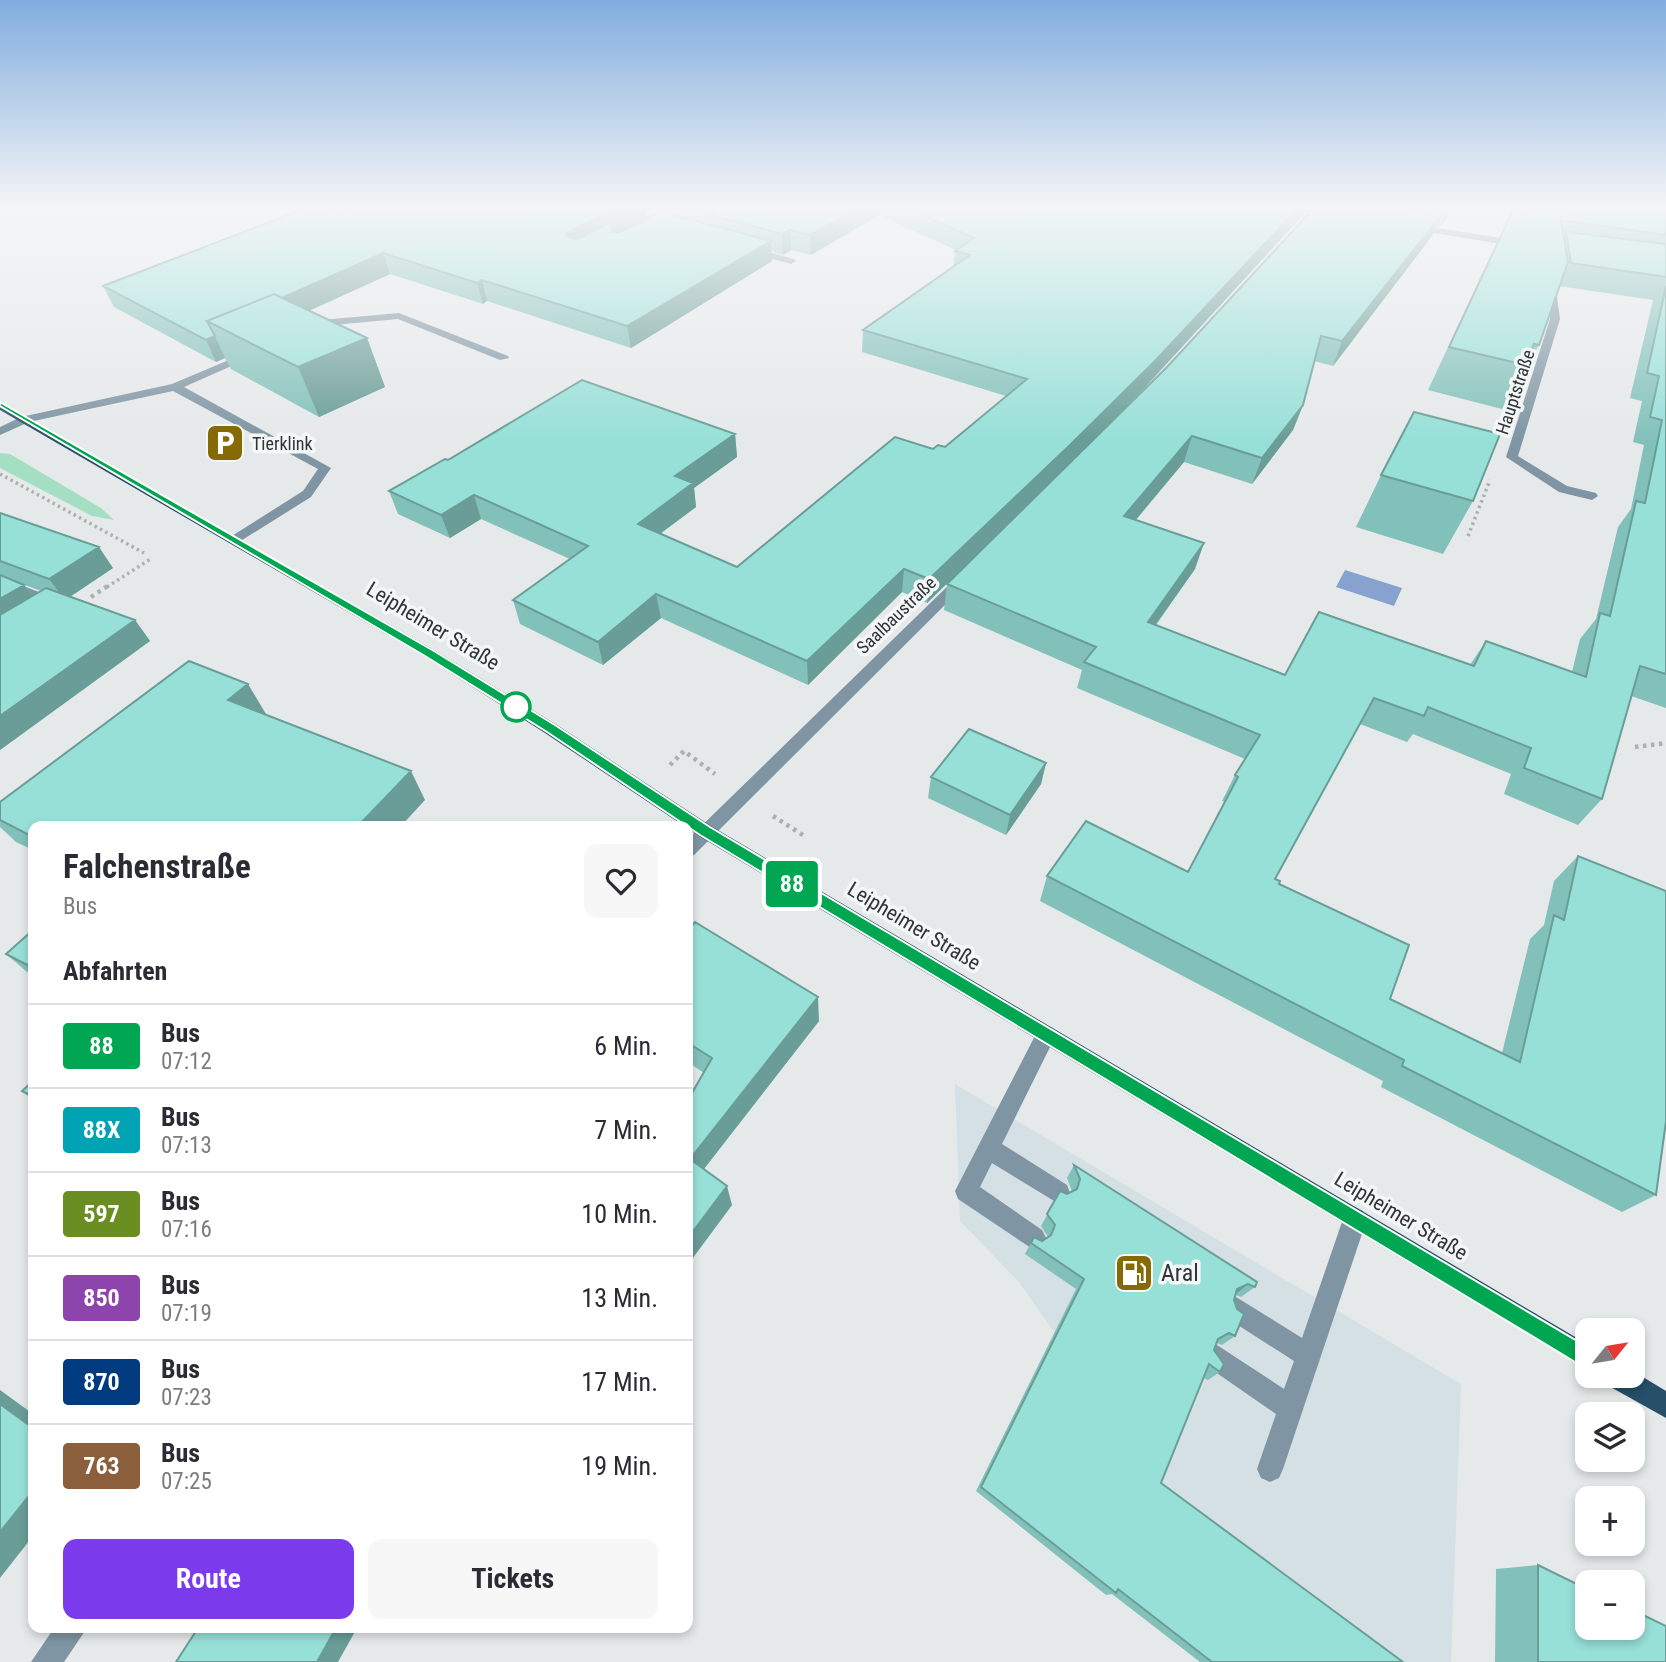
<!DOCTYPE html>
<html lang="de">
<head>
<meta charset="utf-8">
<style>
	:root { --surface:#fff; --page:#f7f7f7; --text:#2b2b33; --muted:#7c7c81; --line:#e1e1e2; --accent:#7c3aed }
	body { margin:0; font-family:"Roboto Condensed",sans-serif; background:var(--page); color:var(--text); height:100vh; display:flex; flex-direction:column; font-size:26px; white-space:nowrap }
	* { box-sizing:border-box; margin:0 }
	p { font-size:23px; color:var(--muted) }
	.icon { flex:none; width:38px; height:38px; fill:none; stroke:currentColor; stroke-width:2; stroke-linecap:round; stroke-linejoin:round }
	.map { position:relative; flex:1; overflow:hidden }
	.panel { position:absolute; left:28px; top:821px; width:665px; height:812px; display:flex; flex-direction:column; background:var(--surface); border-radius:14px; box-shadow:0 4px 10px #0003 }
	.panel>* { flex:none }
	.badge { padding:0 14px; border-radius:5px; font-size:24px; line-height:46px }
	.needle { width:46px; rotate:60deg }
	.fabs { position:absolute; left:1575px; top:1318px; display:grid; gap:14px }
	.fabs a { display:grid; place-items:center; width:70px; height:70px; border-radius:14px; background:var(--surface); box-shadow:0 4px 10px #0003; font-size:35px }
	.map>.badge { position:absolute; translate:-50% -50%; box-shadow:0 0 0 4px #fff }
	h2 { padding:0 35px; font-size:26px; line-height:63px }
	.round { display:grid; place-items:center; flex:none; width:74px; height:74px; border-radius:14px; background:var(--page) }
	.head { display:flex; align-items:center; justify-content:space-between; height:119px; padding:0 35px }
	h1 { font-size:33px; font-weight:700; line-height:52px }
	.action { display:flex; gap:14px; margin-top:auto; padding:14px 35px }
	.action a { flex:1; height:80px; border-radius:14px; background:var(--accent); color:#fff; font-size:28px; font-weight:700; line-height:80px; text-align:center }
	.action a+a { background:var(--page); color:var(--text) }
	ul { padding:0; list-style:none }
	li { display:flex; align-items:center; gap:21px; height:84px; padding:0 35px; border-top:2px solid var(--line) }
	li div { flex:1 }
	li b { display:block; font-size:26px }
	li em { font-style:normal }
	li .badge { min-width:77px; font-weight:700; text-align:center }
	.map>svg:first-child { display:block }
</style>
</head>
<body>
<div class="map">
<svg width="1666" height="1662" viewBox="0 0 1666 1662">
	<rect width="100%" height="100%" fill="#e6e9ea"/>
	<path fill="#d4e0e3" d="M955,1084l506,300 -10,278h-251l-63,-49 41,-103 -159,-228 -59,-61z"/>
	<path fill="#a5dfc3" d="M0,453l10,1 91,54 13,12 -22,-4 -92,-48z"/>
	<path fill="#88a2d0" d="M1345,570l57,18 -8,18 -58,-19z"/>
	<g fill="none" stroke-linecap="round" stroke-linejoin="round">
		<path stroke="#adb0b0" stroke-width="3.5" stroke-dasharray="2.5 3.5" stroke-linecap="butt" d="M0,474l144,79
			M1468,536l22,-56
			M107,587l45,-29"/>
		<path stroke="#adb0b0" stroke-width="4.5" stroke-dasharray="3.5 4.5" stroke-linecap="butt" d="M91,597l18,-12
			M1635,747l31,-4
			M670,765l14,-14 31,23
			M773,816l33,21"/>
		<path fill="#7f95a3" fill-rule="evenodd" d="M661,208h10l-41,23 -7,-2z
			M1286,208h18l33,7 -4,3z
			M1413,224l107,17 4,3 -4,3 -110,-18z
			M750,247l44,12 2,2 -5,3 -44,-12z
			M1550,280l5,3 5,36 -42,137 49,30 29,7 2,3 -6,4 -33,-8 -53,-35 44,-138 -5,-36z
			M399,313l109,43 1,2 -9,2 -102,-41 -75,7 -13,4 -5,-3 16,-7z
			M250,351l4,1v4l-70,31 147,81 -20,29 -72,45 -5,1 -7,-4 76,-48 15,-22 -145,-78 -144,31 -29,13v-8l21,-10 151,-33z
			M0,577l62,24 2,3 -7,4 -5,-1 -52,-21z
			M961,577l5,1v6l-272,271 -6,2v-18l268,-261z
			M1046,1026l7,2 3,7 -54,109 65,41 3,8 -3,8 -8,3 -67,-41 -12,24 62,43 4,8 -4,8 -8,4 -76,-51 -3,-8 84,-163z
			M1355,1207l8,4 4,8 -84,250 -4,9 -9,4 -9,-4 -4,-9 19,-55 -68,-47 -4,-9 4,-9 9,-4 67,44 10,-28 -67,-43 -3,-9 3,-9 9,-3 66,41 41,-119 4,-8z
			M54,1628h33l-23,34h-33z"/>
		<path fill="#265069" fill-rule="evenodd" d="M0,402l434,248 123,75 154,101 876,518v26l-888,-534 -154,-103 -121,-77 -424,-246z
			M1633,1371l33,20v27l-59,-33 -4,-9h30z"/>
	</g>
	<path fill="#82c1ba" fill-rule="evenodd" d="M295,208h361l-10,5 1,6 12,-6 -1,-5h647l-2,7 -155,169 -41,42 60,-59 147,-159h140l-14,18h-3l-5,10 -99,130 -19,-5 -11,44 -10,25 -41,54 -68,-22 -48,58 59,49 -39,56 129,50 185,-10 16,-24 86,31 8,-33 16,-20 22,-92 13,-18 13,-64 -11,-3 9,-41 -12,-3 23,-98 -94,-14 -20,59 -37,64 -74,-19 85,-182h153v500l-35,-12 -29,103 -24,26 -74,-31 7,-20 -98,-40 -6,8 -47,-18 -85,155 4,5 111,115 112,54 28,-114 14,-14 10,-44 24,-25 88,35v235l-10,69 -34,17 -241,-125 2,-6 -343,-180 7,-25 141,-4 37,-70 -3,-1 13,-26 10,-16 -168,-71 5,-18 -138,-60 3,-26 36,-36 -56,55 -25,-11 -94,93 -147,-67 -58,47 -83,-41 -7,-24 57,-41 -89,-40 -31,19 -52,-24 -9,-23 59,-31 287,-26 2,23 -43,31 2,19 -36,27 77,33 196,-118 12,-2 61,-51 -144,-44 1,-22 90,-63 2,-16 1,-1 -77,-35 -68,40 -20,-5 -8,5 -12,-4 1,10 -141,87 -144,-47 -4,3 -93,-30 -81,36 58,28 18,49 -66,30 -88,-48 -6,-11 -9,4 -102,-55 -11,-21 196,-76 -4,-1z
		M1381,475l92,26 -30,53 -87,-27z
		M0,513l113,55 -43,29 65,23 15,21 -150,109zM22,584l19,7 -8,5 -9,-11z
		M266,714l159,86 -392,26v24l-17,-8 -16,-15v-25z
		M1046,763l-5,21 -35,51 -78,-37 3,-21z
		M33,930v47l-27,-23z
		M688,930l131,91 -115,148 28,36 -43,58h-1v-163l16,-27 -16,-11z
		M1074,1165l181,122 -14,10 -5,-2 -2,5 1,36 -13,9 -5,-2 -3,7 6,22 -12,8 -5,-2 -42,105 242,179h-203l-88,-68 -6,1 -130,-104 100,-202 -51,-35 9,-17 8,4 6,-4 -7,-11 19,-35 7,3 5,-3 -5,-13z
		M1538,1565l128,97h-171l1,-93z"/>
	<path fill="#6a9d97" d="M331,208h50l-44,22 -7,-20z
		M616,208h40l-10,5 2,12 -77,28 -5,-17 1,-3z
		M858,208h21v7l-68,40 -1,-20z
		M1298,208h7l-2,7 -155,169 -84,85 -137,134 2,-24z
		M1448,208h6l-14,18z
		M1442,214l-10,22 -99,130 9,-25z
		M790,230l1,20 -8,5 -1,-21z
		M771,241l1,20 -141,87 -4,-22z
		M383,253l7,21 -114,52 -17,-19z
		M482,280l5,21 -4,3 -6,-21z
		M215,336l10,22 -9,4 -10,-22z
		M367,338l18,49 -66,30 -21,-50z
		M1303,405l-10,25 -41,54 10,-26z
		M735,434l2,23 -43,31 2,19 -54,40 -4,-23 37,-48z
		M1192,436l-8,26 -67,80 7,-26z
		M474,495l7,24 -31,19 -9,-23z
		M1204,543l-9,26 -56,79 9,-26z
		M99,547l14,21 -48,32 -16,-21z
		M904,569l-2,23 -94,93 -1,-24z
		M24,585l16,20 -40,26v-32z
		M656,594l5,24 -58,47 -5,-23z
		M135,620l15,21 -150,109v-34z
		M248,684l18,30 -18,15 -20,-29z
		M1046,763l-5,21 -35,51 4,-20z
		M411,771l14,29 -24,26h-43z
		M818,997l1,24 -123,158 -6,-20z
		M727,1186l5,19 -43,58 -1,-25z
		M1248,1284l-13,11 2,-6z
		M0,1390l33,24v14l-33,-24z
		M33,1491v45l-33,42v-46z
		M336,1628h21l-19,34h-21z"/>
	<path fill="#97e0d8" stroke="#6a9d97" stroke-width="2" d="M306,208h25l-1,2 10,4 13,-6h263l-49,25 -1,3 11,3 64,-31 -29,16 -1,8h9l42,-20 109,29 -144,85 -145,-46 -5,3 -94,-30 -101,45 -8,-4 -67,27 8,15 -9,4 -103,-54z
		M686,208h172l-48,27 -20,-5 -8,4z
		M907,208h391l-144,154 -85,84 -140,133 -25,-10 -97,92 -151,-67 -58,48 -85,-42 75,-54 -114,-51 -33,20 -52,-24 56,-32 3,1 134,-80 153,54 -60,42 18,7 -55,41 99,43 158,-130 38,12 5,-4 7,2 82,-68 -164,-49 107,-75 -15,-4 19,-13z
		M1314,208h88l40,6 -100,127 -21,-5 -18,69 -41,53 -70,-22 -68,80 80,27 -56,79 137,53 34,-63 155,54 12,-25 100,36 14,-64 10,3 26,-115 9,2 17,-83 -12,-3 9,-41 -12,-3 19,-87v388l-26,-8 -38,133 -78,-31 7,-20 -103,-41 -4,9 -50,-18 -99,181 5,2 -1,3 130,61 -19,54 130,63 34,-147 10,5 14,-64 88,35v230l-10,74 -254,-129 2,-6 -357,-184 39,-55 102,51 50,-95 -3,-2 25,-40 -176,-73 12,-15 -149,-63 220,-217z
		M1514,208h8l38,5 8,49 -29,83 -5,-1 -8,21 -77,-18z
		M1522,208h144v27l-105,-15 -1,-7z
		M1566,232l100,12v33l-95,-14z
		M274,294l93,44 -69,29 -91,-46z
		M1414,412l86,22 -27,67 -92,-26z
		M0,513l99,34 -50,32 -49,-18z
		M0,575l24,10 -24,14z
		M46,588l89,32 -135,96v-101z
		M189,661l59,23 -20,16 183,71 -53,55h-325v11l-33,-17v-18z
		M969,729l77,34 -36,52 -79,-38z
		M695,922l123,75 -128,162 37,27 -39,52v-138l24,-42 -24,-15v-113z
		M33,930v38l-27,-14z
		M33,1081v16l-11,-6z
		M1074,1165l183,117 -2,5 -7,-3 -11,5 -3,11 3,9 7,5 -9,22 -6,-3 -11,6 -4,11 10,14 -4,8 -11,-8 -48,119 242,179h-191l-94,-73 -2,4 -135,-106 103,-208 -53,-36 3,-6 8,4 9,-6 4,-10 -8,-11 13,-23 7,3 10,-5 3,-10z
		M0,1404l33,24v63l-33,41z
		M1538,1565l49,24v39h46v-18l33,16v36h-128z
		M198,1628h138l-19,34h-141z"/>
	<linearGradient id="sky" x2="0" y2="1"><stop stop-color="#81adde"/><stop offset="0.47" stop-color="#f4f5f6"/><stop offset="1" stop-color="#f4f5f6" stop-opacity="0"/></linearGradient>
	<rect width="1666" height="440" fill="url(#sky)"/>
	<path fill="#00a651" stroke="#fff" stroke-width="2" d="M0,402l434,249 121,74 155,102 884,524 3,7 -3,7 -7,3 -7,-3 -880,-530 -153,-103 -122,-76 -425,-250z"/>
	<defs>
		<symbol id="parking-square" viewBox="-11 -11 22 22"><rect x="-9" y="-9" width="18" height="18" rx="4" fill="#866a06" stroke="#f3f7f8"/><path d="M-3.5-5.5H1a3.5 3.5 0 0 1 0 7H-1V5.5H-3.5ZM-1-3.4V-.6H.8a1.4 1.4 0 0 0 0-2.8Z" fill="#fff"/></symbol>
		<symbol id="fuel-square" viewBox="-11 -11 22 22"><rect x="-9" y="-9" width="18" height="18" rx="4" fill="#866a06" stroke="#f3f7f8"/><path d="M-5.5-6h7V0h2V4h1.3V-2.5L3-4.5l.8-.8L6-3V5H2.5V1h-1V6h-7ZM-4.2-4.7v3.2H.2V-4.7Z" fill="#fff"/></symbol>
	</defs>
	<g fill-rule="evenodd">
		<use href="#parking-square" x="203" y="421" width="44" height="44"/>
		<use href="#fuel-square" x="1112" y="1251" width="44" height="44"/>
	</g>
	<circle fill="#fff" stroke="#00a651" stroke-width="3.5" cx="516" cy="707" r="14"/>
	<g text-anchor="middle" dominant-baseline="central" stroke-width="7" stroke-linejoin="round" paint-order="stroke">
		<g font-size="18" fill="#323434" stroke="#f3f7f8">
			<text transform="translate(1515 392) rotate(-72)">Hauptstraße</text>
			<text transform="translate(896 615) rotate(-44)">Saalbaustraße</text>
		</g>
		<g font-size="18" fill="#323434" stroke="#f3f7f8" text-anchor="start">
			<text x="252" y="443">Tierklink</text>
		</g>
		<g font-size="21" fill="#323434" stroke="#f3f7f8">
			<text transform="translate(433 626) rotate(31)">Leipheimer Straße</text>
			<text transform="translate(914 926) rotate(31)">Leipheimer Straße</text>
			<text transform="translate(1401 1216) rotate(31)">Leipheimer Straße</text>
		</g>
		<g font-size="24" fill="#323434" stroke="#f3f7f8" text-anchor="start">
			<text x="1161" y="1273">Aral</text>
		</g>
	</g>
</svg>
<div class="fabs">
<a><svg class="needle" viewBox="-14 -14 28 28"><path d="M0-13l5 13h-10z" fill="#e53935"/><path d="M0 13l5-13h-10z" fill="#7c7c81"/></svg></a>
<a><svg class="icon" aria-label="layers" viewBox="0 0 24 24"><path d="M12 4l9 5-9 5-9-5zM3 14l9 5 9-5"/></svg></a>
<a>+</a>
<a>−</a>
</div>
<b class="badge" style="left:792px;top:884px;background:#00a651;color:#fff">88</b>
<section class="panel">
<div class="head"><div><h1>Falchenstraße</h1><p>Bus</p></div><a class="round"><svg class="icon" aria-label="heart" viewBox="0 0 24 24"><path d="M12 20l-8-8c-3-5 5-10 8-4 3-6 11-1 8 4z"/></svg></a></div>
<h2>Abfahrten</h2>
<ul>
<li><span class="badge" style="background:#00a651;color:#fff">88</span><div><b>Bus</b><p>07:12</p></div><em>6 Min.</em></li>
<li><span class="badge" style="background:#00a3b4;color:#fff">88X</span><div><b>Bus</b><p>07:13</p></div><em>7 Min.</em></li>
<li><span class="badge" style="background:#6b8e23;color:#fff">597</span><div><b>Bus</b><p>07:16</p></div><em>10 Min.</em></li>
<li><span class="badge" style="background:#8e44ad;color:#fff">850</span><div><b>Bus</b><p>07:19</p></div><em>13 Min.</em></li>
<li><span class="badge" style="background:#003b80;color:#fff">870</span><div><b>Bus</b><p>07:23</p></div><em>17 Min.</em></li>
<li><span class="badge" style="background:#8b5e3c;color:#fff">763</span><div><b>Bus</b><p>07:25</p></div><em>19 Min.</em></li>
</ul>
<div class="action"><a>Route</a><a>Tickets</a></div>
</section>
</div>
</body>
</html>
